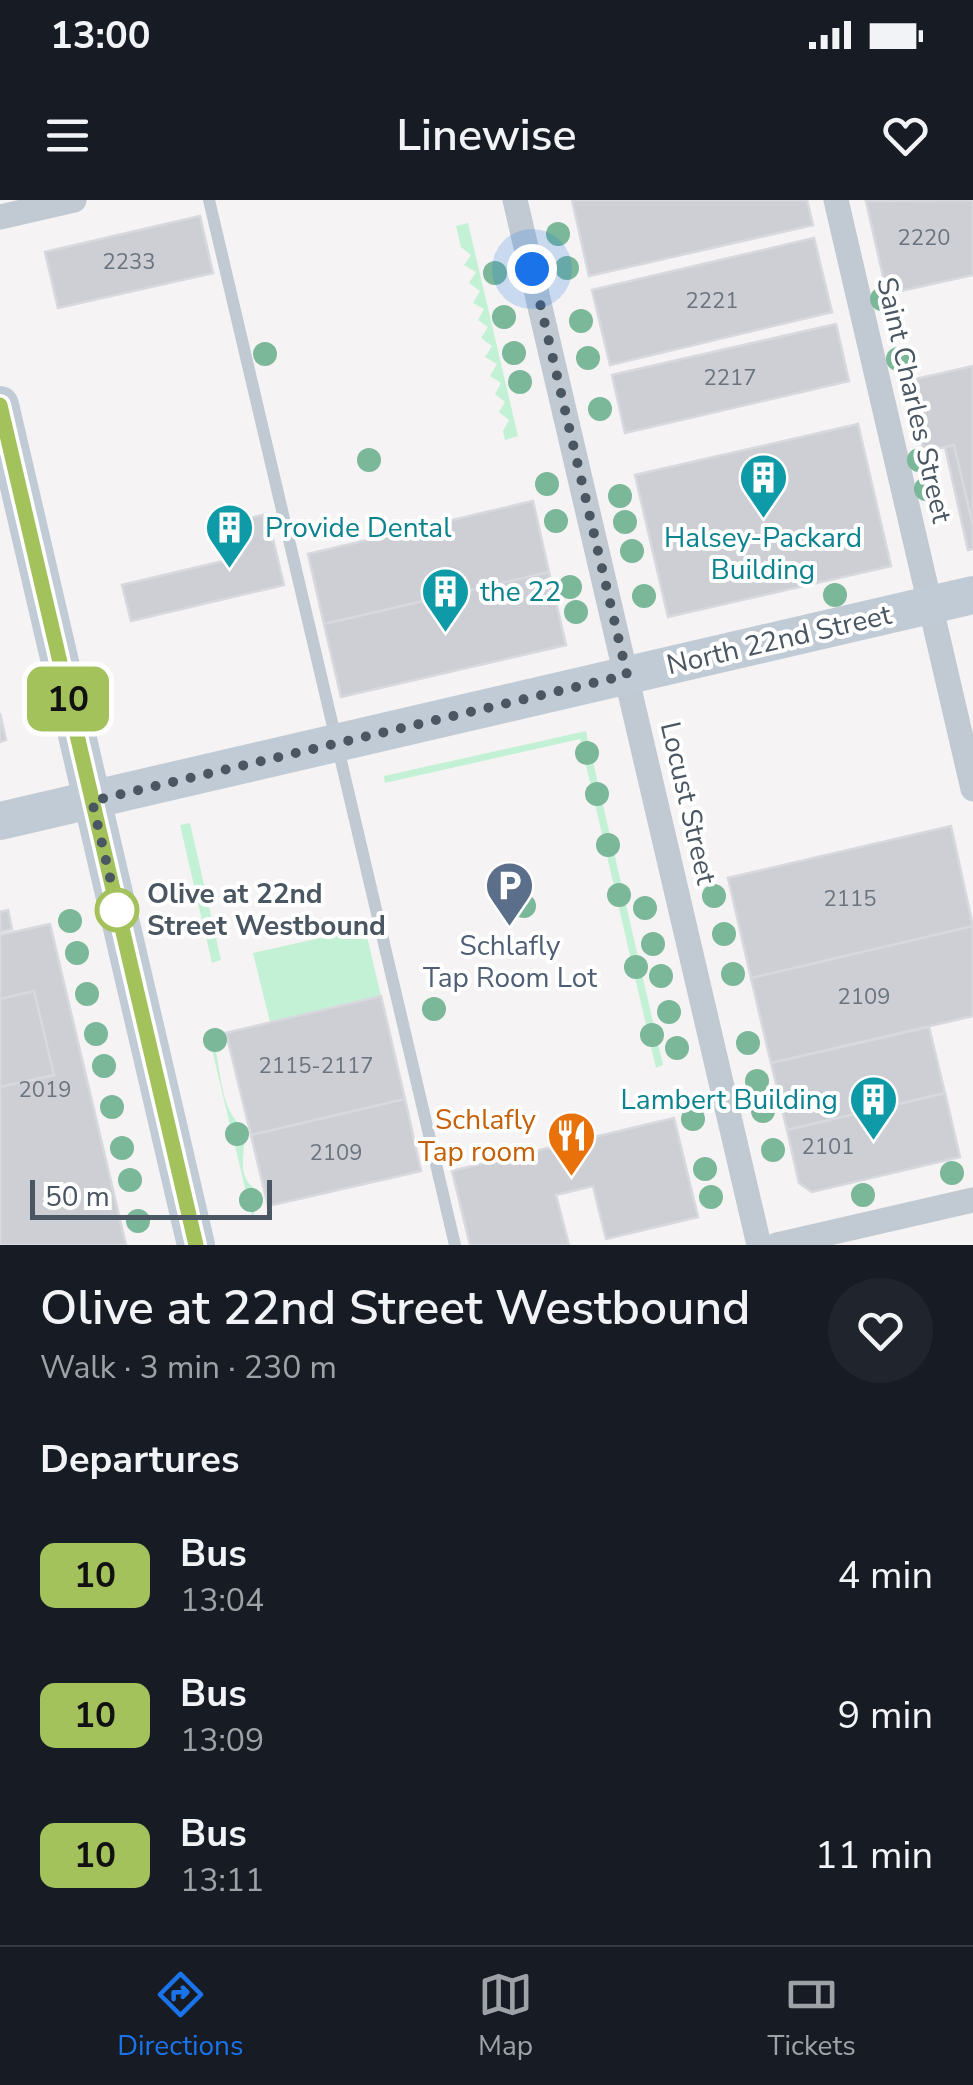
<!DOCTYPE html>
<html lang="en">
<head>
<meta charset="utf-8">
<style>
	:root { --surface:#171b24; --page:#20242c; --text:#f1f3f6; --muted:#9ea1a6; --line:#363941; --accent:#1a73e8 }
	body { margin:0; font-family:"Nunito Sans",sans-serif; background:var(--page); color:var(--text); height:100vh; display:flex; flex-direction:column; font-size:38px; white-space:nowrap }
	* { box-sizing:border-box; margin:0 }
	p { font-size:32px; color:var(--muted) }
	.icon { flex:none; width:55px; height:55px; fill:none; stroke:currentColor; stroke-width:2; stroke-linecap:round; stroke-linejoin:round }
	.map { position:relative; height:1045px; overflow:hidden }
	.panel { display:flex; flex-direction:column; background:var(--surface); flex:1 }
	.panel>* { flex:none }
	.badge { padding:0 20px; border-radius:15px; font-size:35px; line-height:65px }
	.scale { position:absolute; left:30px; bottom:25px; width:242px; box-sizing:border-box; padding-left:10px; border:5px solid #4a5661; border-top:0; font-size:28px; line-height:35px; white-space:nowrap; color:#4a5661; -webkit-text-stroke:8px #fff; paint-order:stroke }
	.you { position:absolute; width:50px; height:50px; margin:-25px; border:8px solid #fff; border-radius:50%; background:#1a73e8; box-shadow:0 0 0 15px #1a73e833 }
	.map>.badge { position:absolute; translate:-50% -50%; box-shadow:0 0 0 5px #fff }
	h2 { padding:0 40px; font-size:38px; line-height:90px }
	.round { display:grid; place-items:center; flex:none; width:105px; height:105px; border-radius:52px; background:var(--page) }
	.overview { display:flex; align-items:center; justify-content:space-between; height:170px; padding:0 40px }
	h1 { font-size:48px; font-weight:600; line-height:75px }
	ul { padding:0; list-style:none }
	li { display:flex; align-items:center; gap:30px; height:140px; padding:0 40px }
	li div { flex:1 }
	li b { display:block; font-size:38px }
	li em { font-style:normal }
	li .badge { min-width:110px; font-weight:700; text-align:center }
	.status { display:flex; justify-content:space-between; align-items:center; height:70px; padding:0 50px; background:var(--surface); direction:ltr }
	.status svg { height:28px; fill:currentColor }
	header { display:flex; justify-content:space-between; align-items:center; height:130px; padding:0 40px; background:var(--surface); font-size:45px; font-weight:600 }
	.tab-bar { display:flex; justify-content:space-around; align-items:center; height:140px; border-top:2px solid var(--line); background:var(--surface); font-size:28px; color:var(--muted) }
	.tab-bar a { display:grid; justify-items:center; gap:5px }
	.tab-bar .active { color:var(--accent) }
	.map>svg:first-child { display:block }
</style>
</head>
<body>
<div class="status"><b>13:00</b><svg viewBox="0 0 49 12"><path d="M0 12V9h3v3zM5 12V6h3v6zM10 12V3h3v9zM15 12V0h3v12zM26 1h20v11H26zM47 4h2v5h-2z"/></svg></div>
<header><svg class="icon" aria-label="menu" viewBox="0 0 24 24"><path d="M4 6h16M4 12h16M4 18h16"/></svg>Linewise<svg class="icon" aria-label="heart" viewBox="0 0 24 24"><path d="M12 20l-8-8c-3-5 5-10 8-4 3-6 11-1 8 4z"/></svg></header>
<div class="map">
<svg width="973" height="1045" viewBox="0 0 973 1045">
	<rect width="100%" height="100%" fill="#f5f3f3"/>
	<path fill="#c3f1d5" d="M468,23l50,213 -13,4 -2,-9 6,-11 -10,-8 6,-10 -10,-8 6,-11 -11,-7 7,-12 -12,-7 7,-11 -11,-8 7,-11 -10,-7 6,-11 -11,-6 7,-12 -11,-8 7,-11 -12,-7 7,-10 -10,-8 -5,-21z
		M927,251l12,47 -6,8 -8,-5 -11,-47z
		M586,531l77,334 -7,3 -76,-329 -195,44 -1,-7z
		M190,623l31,137 -9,3 -32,-138z
		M365,728l16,68 -111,26 -17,-69z
		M217,830l2,12 -3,10c4,19 6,47 16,63 6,9 14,19 12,30 -1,16 -5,33 11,44l3,17 -6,11 -44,-184z"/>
	<path fill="#cdcfd5" stroke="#d7d9de" stroke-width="2.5" d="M572,0h235l6,25 -224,51z
		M973,0v75l-86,19 -21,-93z
		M200,16l13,57 -155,35 -13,-56z
		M814,38l18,74 -222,53 -18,-75z
		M836,124l13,57 -224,52 -13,-58z
		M973,166v160l-19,-81 -30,7 -17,-71z
		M858,224l33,142 -223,51 -33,-142z
		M954,245l19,81v23l-5,1 -23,-103z
		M533,301l16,71 -225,52 -16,-70z
		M267,314l17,71 -153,36 -9,-36 114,-27 -9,-35z
		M549,372l17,73 -225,52 -17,-73z
		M0,513l6,27 -6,2z
		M951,626l22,100 -222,52 -23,-100z
		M8,710l4,19 -12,3v-20z
		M50,724l76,321h-126v-158l54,-12 -20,-84 -34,8v-64z
		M50,724l76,321h-126v-310z
		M973,726v90l-202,47 -20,-85z
		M381,796l24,103 -154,36 -25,-102z
		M929,827l16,66 -158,37 -16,-67z
		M945,893l15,64 -148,35 -13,-9 -12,-53z
		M405,899l16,72 -153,35 -17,-71z
		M674,918l24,99 -92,22 -13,-53 -37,9 13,50h-99l-18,-74z"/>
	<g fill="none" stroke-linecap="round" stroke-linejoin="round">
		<path stroke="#c1cad2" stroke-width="12" d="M209,0l246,1045"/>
		<path stroke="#c1cad2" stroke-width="25" d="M515,0l244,1045
			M836,0l137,589
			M0,17l74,-17
			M777,1045l196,-45"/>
		<path stroke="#c1cbd6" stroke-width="38" d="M0,205l196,840
			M0,621l973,-226"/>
	</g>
	<g fill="#7bb799">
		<circle cx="558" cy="34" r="12"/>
		<circle cx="567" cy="68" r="12"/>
		<circle cx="495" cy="73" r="12"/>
		<circle cx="882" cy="99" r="12"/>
		<circle cx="504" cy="117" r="12"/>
		<circle cx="581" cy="121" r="12"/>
		<circle cx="514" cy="153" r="12"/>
		<circle cx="265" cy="154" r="12"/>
		<circle cx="588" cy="158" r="12"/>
		<circle cx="898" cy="159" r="12"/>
		<circle cx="520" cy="182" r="12"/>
		<circle cx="600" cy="209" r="12"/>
		<circle cx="369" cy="260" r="12"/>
		<circle cx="919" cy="260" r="12"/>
		<circle cx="547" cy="284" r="12"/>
		<circle cx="926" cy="289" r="12"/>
		<circle cx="620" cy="296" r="12"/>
		<circle cx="556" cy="321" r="12"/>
		<circle cx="625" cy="322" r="12"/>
		<circle cx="632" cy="351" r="12"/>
		<circle cx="570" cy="387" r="12"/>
		<circle cx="835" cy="395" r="12"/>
		<circle cx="644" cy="396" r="12"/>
		<circle cx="576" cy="412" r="12"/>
		<circle cx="587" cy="553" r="12"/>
		<circle cx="597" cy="594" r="12"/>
		<circle cx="608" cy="645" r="12"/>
		<circle cx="619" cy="695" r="12"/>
		<circle cx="714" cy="696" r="12"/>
		<circle cx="524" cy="706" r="12"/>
		<circle cx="645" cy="708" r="12"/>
		<circle cx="70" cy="721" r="12"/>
		<circle cx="724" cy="734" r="12"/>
		<circle cx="653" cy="744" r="12"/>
		<circle cx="77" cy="753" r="12"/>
		<circle cx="636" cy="767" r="12"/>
		<circle cx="733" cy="774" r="12"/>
		<circle cx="661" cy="776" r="12"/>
		<circle cx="87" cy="794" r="12"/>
		<circle cx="434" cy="809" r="12"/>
		<circle cx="669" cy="812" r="12"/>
		<circle cx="96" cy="834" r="12"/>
		<circle cx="652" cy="835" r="12"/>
		<circle cx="215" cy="840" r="12"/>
		<circle cx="748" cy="843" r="12"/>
		<circle cx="677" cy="848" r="12"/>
		<circle cx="104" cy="866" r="12"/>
		<circle cx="757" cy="881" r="12"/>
		<circle cx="112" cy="907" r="12"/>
		<circle cx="763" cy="911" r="12"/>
		<circle cx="693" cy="919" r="12"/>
		<circle cx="237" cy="934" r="12"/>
		<circle cx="122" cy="948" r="12"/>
		<circle cx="773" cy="950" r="12"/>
		<circle cx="705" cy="969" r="12"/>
		<circle cx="952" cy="973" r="12"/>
		<circle cx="130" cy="980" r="12"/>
		<circle cx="863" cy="995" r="12"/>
		<circle cx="711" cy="997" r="12"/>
		<circle cx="251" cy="1000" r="12"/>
		<circle cx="138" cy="1021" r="12"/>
	</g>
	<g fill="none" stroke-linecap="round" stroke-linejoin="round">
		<defs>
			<path id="line" d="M0,205l196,840"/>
		</defs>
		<use href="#line" stroke="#fff" stroke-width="22"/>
		<use href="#line" stroke="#a3c25b" stroke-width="15"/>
		<path stroke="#4a5661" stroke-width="10" stroke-dasharray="0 18" d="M117,710l3,10 -28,-119 535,-126 -95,-406"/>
	</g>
	<defs>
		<symbol id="building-pin" viewBox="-11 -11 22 30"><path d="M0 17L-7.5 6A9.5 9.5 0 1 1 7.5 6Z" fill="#0f9aa8" stroke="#fff"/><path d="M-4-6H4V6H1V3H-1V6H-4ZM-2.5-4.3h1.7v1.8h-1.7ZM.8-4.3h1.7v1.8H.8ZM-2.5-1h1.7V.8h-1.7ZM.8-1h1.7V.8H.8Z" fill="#fff"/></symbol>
		<symbol id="parking-pin" viewBox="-11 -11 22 30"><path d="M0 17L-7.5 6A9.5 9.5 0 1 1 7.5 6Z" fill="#5c6f8a" stroke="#fff"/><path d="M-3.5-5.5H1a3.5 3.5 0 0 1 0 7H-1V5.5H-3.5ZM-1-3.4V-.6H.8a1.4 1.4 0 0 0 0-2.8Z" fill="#fff"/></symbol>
		<symbol id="restaurant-pin" viewBox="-11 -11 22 30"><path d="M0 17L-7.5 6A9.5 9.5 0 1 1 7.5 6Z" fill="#e8710a" stroke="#fff"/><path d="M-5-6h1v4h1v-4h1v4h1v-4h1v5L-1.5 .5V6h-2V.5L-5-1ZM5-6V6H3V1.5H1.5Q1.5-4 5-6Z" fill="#fff"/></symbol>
	</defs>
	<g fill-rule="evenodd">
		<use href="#building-pin" x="736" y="250" width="55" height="75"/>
		<use href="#building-pin" x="202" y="300" width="55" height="75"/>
		<use href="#building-pin" x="418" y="364" width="55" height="75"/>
		<use href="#parking-pin" x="482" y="658" width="55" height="75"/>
		<use href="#building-pin" x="846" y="872" width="55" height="75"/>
		<use href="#restaurant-pin" x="544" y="908" width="55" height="75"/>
	</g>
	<circle fill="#fff" stroke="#a3c25b" stroke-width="5" cx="117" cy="710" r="20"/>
	<g text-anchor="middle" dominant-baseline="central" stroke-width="8" stroke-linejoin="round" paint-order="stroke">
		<g font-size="22" fill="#6b747e">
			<text x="924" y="38">2220</text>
			<text x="129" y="62">2233</text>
			<text x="712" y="101">2221</text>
			<text x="730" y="178">2217</text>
			<text x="850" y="699">2115</text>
			<text x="864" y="797">2109</text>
			<text x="316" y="866">2115-2117</text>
			<text x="45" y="890">2019</text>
			<text x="828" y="947">2101</text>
			<text x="336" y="953">2109</text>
		</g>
		<g font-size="28" fill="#4a5661" stroke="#fff">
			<text transform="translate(914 200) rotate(77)">Saint Charles Street</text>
			<text transform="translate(779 440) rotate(-13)">North 22nd Street</text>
			<text transform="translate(688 603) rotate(77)">Locust Street</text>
		</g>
		<g font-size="28" fill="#0d838f" stroke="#fff" text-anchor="start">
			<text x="265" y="328">Provide Dental</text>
			<text x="763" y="338" text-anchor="middle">Halsey-Packard<tspan x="763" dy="32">Building</tspan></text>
			<text x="480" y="392">the 22</text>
			<text x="838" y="900" text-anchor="end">Lambert Building</text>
		</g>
		<g font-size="28" font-weight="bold" fill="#4a5661" stroke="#fff" text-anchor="start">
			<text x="147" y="694">Olive at 22nd<tspan x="147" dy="32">Street Westbound</tspan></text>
		</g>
		<g font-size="28" fill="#4e5e75" stroke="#fff">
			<text x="510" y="746">Schlafly<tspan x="510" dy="32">Tap Room Lot</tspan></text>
		</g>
		<g font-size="28" fill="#c56008" stroke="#fff" text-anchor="end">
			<text x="536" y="920">Schlafly<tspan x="536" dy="32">Tap room</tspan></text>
		</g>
	</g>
</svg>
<div class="scale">50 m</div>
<div class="you" style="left:532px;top:69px"></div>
<b class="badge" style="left:68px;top:499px;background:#a3c25b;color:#111">10</b>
</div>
<section class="panel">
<div class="overview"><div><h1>Olive at 22nd Street Westbound</h1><p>Walk · 3 min · 230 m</p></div><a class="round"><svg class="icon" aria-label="heart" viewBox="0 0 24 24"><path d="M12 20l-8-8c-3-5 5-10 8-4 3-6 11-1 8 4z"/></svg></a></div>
<h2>Departures</h2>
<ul>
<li><span class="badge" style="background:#a3c25b;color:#111">10</span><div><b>Bus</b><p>13:04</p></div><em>4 min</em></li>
<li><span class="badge" style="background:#a3c25b;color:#111">10</span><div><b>Bus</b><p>13:09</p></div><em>9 min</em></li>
<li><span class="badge" style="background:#a3c25b;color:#111">10</span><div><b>Bus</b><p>13:11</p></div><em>11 min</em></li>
</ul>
</section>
<nav class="tab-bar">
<a class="active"><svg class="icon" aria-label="directions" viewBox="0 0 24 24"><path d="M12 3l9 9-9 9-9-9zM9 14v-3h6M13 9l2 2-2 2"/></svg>Directions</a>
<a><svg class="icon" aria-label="map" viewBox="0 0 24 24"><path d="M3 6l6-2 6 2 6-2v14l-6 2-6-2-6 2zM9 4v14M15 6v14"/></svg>Map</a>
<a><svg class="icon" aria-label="tickets" viewBox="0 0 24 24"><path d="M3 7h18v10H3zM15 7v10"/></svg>Tickets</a>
</nav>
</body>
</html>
